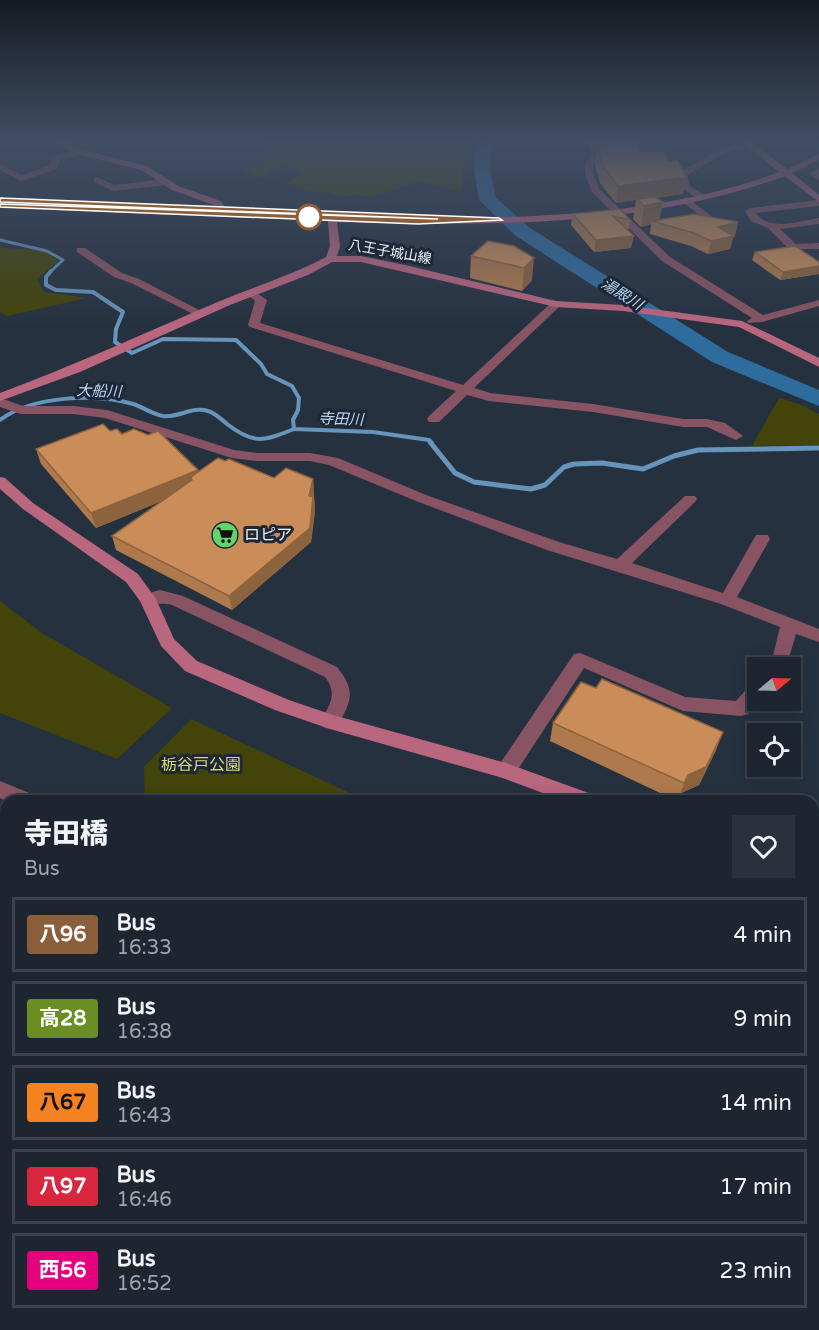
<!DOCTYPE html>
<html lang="en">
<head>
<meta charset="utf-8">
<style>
	:root { --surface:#1c2530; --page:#29313c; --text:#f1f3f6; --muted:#a0a5ab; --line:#3a424c }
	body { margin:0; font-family:"Varela Round","Noto Sans JP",sans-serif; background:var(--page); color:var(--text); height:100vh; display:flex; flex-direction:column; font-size:22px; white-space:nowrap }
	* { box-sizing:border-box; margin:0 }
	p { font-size:20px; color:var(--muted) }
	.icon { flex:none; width:33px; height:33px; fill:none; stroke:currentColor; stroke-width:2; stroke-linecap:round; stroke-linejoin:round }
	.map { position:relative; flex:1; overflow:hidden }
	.drawer { position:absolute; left:0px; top:795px; width:819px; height:536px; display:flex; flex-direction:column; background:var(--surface); border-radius:18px 18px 0 0; box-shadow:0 3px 15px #0003,0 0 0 2px var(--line) }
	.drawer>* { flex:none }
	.badge { padding:0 12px; border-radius:4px; font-size:21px; line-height:39px }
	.needle { width:39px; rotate:71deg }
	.tools { position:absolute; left:747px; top:657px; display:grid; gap:12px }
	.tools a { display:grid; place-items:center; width:54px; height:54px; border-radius:0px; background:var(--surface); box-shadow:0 3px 15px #0003,0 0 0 2px var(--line); font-size:30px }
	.map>.badge { position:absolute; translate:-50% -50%; box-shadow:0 0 0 3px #fff }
	.round { display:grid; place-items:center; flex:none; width:63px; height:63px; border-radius:0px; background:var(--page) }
	.head { display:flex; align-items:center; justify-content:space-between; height:102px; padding:0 24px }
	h1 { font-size:28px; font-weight:800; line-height:45px }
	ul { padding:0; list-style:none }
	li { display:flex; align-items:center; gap:18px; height:75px; margin:0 12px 9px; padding:0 12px; border:3px solid var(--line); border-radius:0px }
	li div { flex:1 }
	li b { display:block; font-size:22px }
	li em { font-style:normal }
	li .badge { min-width:66px; font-weight:700; text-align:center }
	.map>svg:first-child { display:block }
</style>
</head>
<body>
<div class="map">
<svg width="819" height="1330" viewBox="0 0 819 1330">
	<rect width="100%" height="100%" fill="#263140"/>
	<path fill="#434409" d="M260,141h214l-11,25 -1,26 -42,-11 -49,16 -17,-2 -17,2 -5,-4 -23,-2 -23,-8 16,-10 -20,-7 -22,13 -19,-10 49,-17z
		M0,246l5,2 42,3 11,10 -21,18 7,13 43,6 -80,18 -7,-4z
		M779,398l20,6 20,10v31l-67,1z
		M0,601l42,32 130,75 -55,51 -117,-46z
		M191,719l176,82h-222l-1,-34z
		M813,1028l6,3v299h-819v-178l6,-9v181h807z"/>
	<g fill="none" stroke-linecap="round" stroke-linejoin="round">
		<path stroke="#6794ba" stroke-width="3" d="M0,240l47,11 16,9 -14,13"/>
		<path stroke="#6794ba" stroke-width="4" d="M51,271l-5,6v8l10,5 37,2 30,20 -7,17 -1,13 17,11 31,-14 73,1 25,24 6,10 25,12 7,12 -1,12 -5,10 1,9 79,3 56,8 3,3
			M0,420c32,-24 95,-27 133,-16 10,3 19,10 30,12 16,2 29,-10 45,-5 7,2 13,8 19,13 27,21 37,17 67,5"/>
		<path stroke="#6794ba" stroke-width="5" d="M430,442l25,31 19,9 57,7 14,-4 19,-18 10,-3 28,-1 41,6 31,-13 24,-6 121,-2"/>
		<path fill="#2f6c9e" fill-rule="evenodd" d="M477,141h16l-3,29 6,28 34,30 198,124 91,38v16l-107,-44 -196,-126 -37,-36 -5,-30z"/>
		<path fill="#885463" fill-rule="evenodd" d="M604,141h10l6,5 -2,7 -19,6 -6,6v8l6,16 71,68 93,58 56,-15v6l-57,16 -13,1 -2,-2 5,-3 -90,-57 -70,-69 -7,-19v-9l8,-9 18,-5 1,-3z
			M748,142h3v4l-26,7 -38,22 3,11 14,9v4h-6l-15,-10 -4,-17 40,-22z
			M80,149l4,3 -1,2 -23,6 -3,9 -36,12 -21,-11v-6l22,11 28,-10 3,-9z
			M819,168v12l-9,-6z
			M97,177l17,8 52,-6 4,3 -4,3 -53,6 -19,-9v-4z
			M686,197l24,18v4l-28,5v-4l18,-4 -17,-14 -2,-2z
			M819,200v6l-63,7c13,19 44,8 63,5v6l-39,5 16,15 23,-1v6h-30l-21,-21 -17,-7 -6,-10 5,-3z
			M77,248h8l37,25 17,6 68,35 -6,3 -4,-1 -66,-33 -17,-6 -37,-25z
			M252,290l15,10 -7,23 203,62 89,-83h8v4l-86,82 16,5 103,11 90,15h24l18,4 18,13 -7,4 -29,-13h-24l-90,-15 -104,-11 -22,-6 -28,27h-10l-2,-3 2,-3 27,-25 -206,-64 -2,-2 7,-24 -9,-8z
			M0,398l23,8h50l34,4 127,40 23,3h53l28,5 88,37 133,47 58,17 68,-63h10l2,3 -2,3 -63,61 91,30 33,-58h12l2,4 -33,58 82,32v13l-23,-8 -10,34h-20l6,-8 8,-33 -59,-23 -174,-54 -131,-49 -87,-36 -19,-4h-53l-25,-3 -127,-40 -32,-4h-52l-21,-7z
			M160,590l23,6 154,71c20,25 14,34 0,60l-7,2 -7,-2 -3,-5c10,-17 18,-28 5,-45l-153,-72c-12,-3 -20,1 -30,-2l-2,-4 2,-4z
			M580,653l105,44 51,4 15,-17 7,-2 1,18 -11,14 -7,2 -58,-5 -99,-43 -71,109 -7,2 -7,-2 -3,-6 3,-6 75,-111z
			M0,781l34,14 3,6h-31l-6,-3z
			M0,927l6,1v22l-6,-1z
			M813,995l6,2v25l-6,-2z
			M6,1040v36l-6,3v-36z"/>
		<path fill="#b9667f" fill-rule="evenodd" d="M53,141h10l20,9 64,16 31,20 43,15 6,10 102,4 5,-4 3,1 1,4c140,4 309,6 441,-44l-38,-31h9l37,28 32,-15v6l-27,13 27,22v7l-34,-26c-141,52 -300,50 -448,46l3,24 -3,10h24l44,9 151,36 67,4 119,16 77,37v9l-80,-40 -116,-16 -67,-4 -195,-45h-29l-24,13 -78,30 -150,67 -80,29v-8c75,-28 147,-61 220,-92 36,-15 72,-26 106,-44l4,-11 -2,-25 -328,-13v-6l217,9 -3,-6 -42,-15 -31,-20 -64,-16z
			M0,477l5,1 28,25 105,71 18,25 18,40 23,22 92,39 44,15 173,48 88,32 3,6h-33l-61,-23 -173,-49 -55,-19 -90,-39 -24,-25 -21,-45 -14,-19 -103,-73 -23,-20z
			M813,888l6,2v21l-6,-2z"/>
	</g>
	<path fill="#ae794d" d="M588,141h22v2l57,18 16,33 -27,4 4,22 78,2 -3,13h-2l-3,14 -22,5 -17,-8 -41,-12 1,-10 -10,3 -8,-8 3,-19 -20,3 -16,-20 -5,-17 2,-15 -5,2z
		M620,209l10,11 -2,11 3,17 -37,4 -23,-27 2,-11z
		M514,246l18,34 -10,11 -52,-13 1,-22z
		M755,252l64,10v12l-39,6 -28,-20z
		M110,431l12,3 76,38 27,-11 49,17 39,1 2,32 -4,31 -79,68 -116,-60 -4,-14 50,-35 -66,27 -55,-64 -5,-15z
		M596,688l127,44 -7,18 -17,35 -18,8 -4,8 -127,-60 3,-18z"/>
	<path fill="#8d633e" d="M594,141h16l-1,7 -11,2 -1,1 -5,2z
		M687,177l-4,17 -45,6 -1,-1 -1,1 -20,3 2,-17z
		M663,202l-4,21 -7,-2 -1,3 -10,3 3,-21z
		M738,222l-3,13 -16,4 15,-3 -4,13 -22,5 3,-13 7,-14z
		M634,236l-3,12 -37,4 2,-12z
		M534,258l-2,22 -10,11 2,-23z
		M819,266v8l-39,6 3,-8z
		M198,470l3,15 -9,-5 -1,-3 2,11 -97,40 -5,-15z
		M313,479l1,14 -4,16 -1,-13z
		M313,497l2,14 -4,31 -79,68 -3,-14z
		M723,732l-7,18 -17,35 -18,8 -4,8 11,-26z"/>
	<path fill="#ca8d59" stroke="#8d633e" stroke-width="1.5" d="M615,141h23l1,10 26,1 2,9h11l9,16 -69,9 -15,-20 -5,-16 4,-5z
		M655,197l8,5 -19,4 -7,-7z
		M620,209l10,11 -17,-4 21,20 -38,4 -23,-26z
		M694,214l44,8 -20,5 16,9 -23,5 -17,-8 -42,-12z
		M488,241l26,5 20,12 -10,10 -53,-12z
		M795,246l24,16v4l-36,6 -28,-20z
		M103,424l7,7 7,-2 5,5 12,-5 14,6 10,-4 40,39 -107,43 -55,-64z
		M218,458l7,3 4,-2 45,19 12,-10 27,11 -4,17 4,1 -3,31 -81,68 -117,-60 80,-56 -1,-3z
		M602,679l121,53 -17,35 -18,8 -4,8 -131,-60 28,-41 15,6z"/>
	<linearGradient id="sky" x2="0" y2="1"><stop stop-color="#151b23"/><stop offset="0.43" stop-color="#414e64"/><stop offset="1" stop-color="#414e64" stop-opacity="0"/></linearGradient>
	<rect width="819" height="327" fill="url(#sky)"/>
	<path fill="#8b5e3c" stroke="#fff" stroke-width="1.5" d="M0,198l499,20 3,2 -84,4 -418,-17v-3l438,15 -438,-17z"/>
	<defs>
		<symbol id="supermarket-disc" viewBox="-11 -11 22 22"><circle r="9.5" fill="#62d469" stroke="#1d2736"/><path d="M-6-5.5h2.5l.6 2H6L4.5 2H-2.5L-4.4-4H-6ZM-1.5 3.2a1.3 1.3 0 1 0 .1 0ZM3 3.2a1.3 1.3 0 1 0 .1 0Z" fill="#111"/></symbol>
	</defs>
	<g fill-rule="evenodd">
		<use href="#supermarket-disc" x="210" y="520" width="30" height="30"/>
	</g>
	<circle fill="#fff" stroke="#8b5e3c" stroke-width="3" cx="309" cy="217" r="12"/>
	<g text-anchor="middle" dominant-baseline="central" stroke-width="6" stroke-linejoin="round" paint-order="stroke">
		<g font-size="14" fill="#eaf1fb" stroke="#1d2736">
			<text transform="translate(390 252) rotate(10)">八王子城山線</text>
		</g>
		<g font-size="15" font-style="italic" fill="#b7d6f3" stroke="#1d2736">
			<text transform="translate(622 294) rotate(32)">湯殿川</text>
			<text transform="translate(99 391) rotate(2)">大船川</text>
			<text transform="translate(341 419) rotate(2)">寺田川</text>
		</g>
		<g font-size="16" fill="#eaf1fb" stroke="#1d2736" text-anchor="start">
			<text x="244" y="535">ロピア</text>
		</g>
		<g font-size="16" fill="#d8dc71" stroke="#1d2736">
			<text x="201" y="765">栃谷戸公園</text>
		</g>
	</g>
</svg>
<div class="tools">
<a><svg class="needle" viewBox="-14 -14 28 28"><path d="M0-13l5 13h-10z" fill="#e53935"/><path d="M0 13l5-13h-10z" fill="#a0a5ab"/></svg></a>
<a><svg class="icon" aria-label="locate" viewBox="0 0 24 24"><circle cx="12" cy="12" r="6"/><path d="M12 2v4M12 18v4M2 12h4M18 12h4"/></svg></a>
</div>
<section class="drawer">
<div class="head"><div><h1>寺田橋</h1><p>Bus</p></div><a class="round"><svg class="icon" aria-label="heart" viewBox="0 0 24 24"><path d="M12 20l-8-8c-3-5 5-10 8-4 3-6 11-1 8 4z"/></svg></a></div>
<ul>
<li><span class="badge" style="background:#8b5e3c;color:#fff">八96</span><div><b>Bus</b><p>16:33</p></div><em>4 min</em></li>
<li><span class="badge" style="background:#6b8e23;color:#fff">高28</span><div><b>Bus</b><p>16:38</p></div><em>9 min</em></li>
<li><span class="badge" style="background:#f58220;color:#111">八67</span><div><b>Bus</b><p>16:43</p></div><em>14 min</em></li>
<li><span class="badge" style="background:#d7263d;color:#fff">八97</span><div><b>Bus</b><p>16:46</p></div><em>17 min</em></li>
<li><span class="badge" style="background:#e6007e;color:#fff">西56</span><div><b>Bus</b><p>16:52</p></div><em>23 min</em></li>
</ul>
</section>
</div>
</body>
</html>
